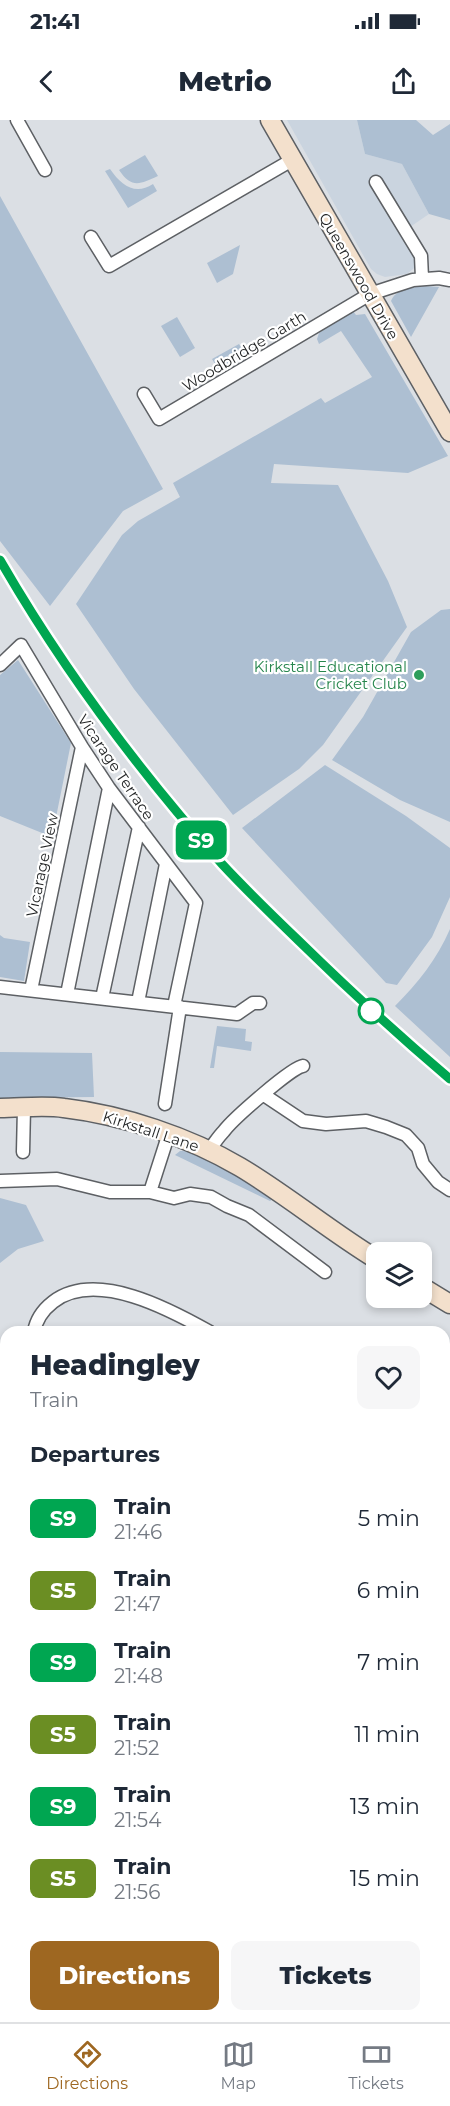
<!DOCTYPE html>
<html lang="en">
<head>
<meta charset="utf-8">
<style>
	:root { --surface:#fff; --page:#f6f6f7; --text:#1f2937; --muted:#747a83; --line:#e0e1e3; --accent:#9e6721 }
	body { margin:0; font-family:Montserrat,sans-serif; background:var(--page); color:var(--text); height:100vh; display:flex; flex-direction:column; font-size:22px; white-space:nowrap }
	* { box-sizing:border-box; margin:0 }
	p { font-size:20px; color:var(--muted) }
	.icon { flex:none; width:33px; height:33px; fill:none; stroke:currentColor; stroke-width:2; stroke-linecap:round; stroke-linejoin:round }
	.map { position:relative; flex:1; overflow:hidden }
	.sheet { position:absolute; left:0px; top:1206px; width:450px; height:696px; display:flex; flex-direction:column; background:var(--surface); border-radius:18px 18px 0 0; box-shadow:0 3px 9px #0003 }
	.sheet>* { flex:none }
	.badge { padding:0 12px; border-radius:9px; font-size:21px; line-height:39px }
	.fabs { position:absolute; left:366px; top:1122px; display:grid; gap:12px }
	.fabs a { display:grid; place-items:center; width:66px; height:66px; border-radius:12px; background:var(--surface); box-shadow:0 3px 9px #0003; font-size:30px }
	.map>.badge { position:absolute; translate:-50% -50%; box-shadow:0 0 0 3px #fff }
	h2 { padding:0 30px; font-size:22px; line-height:54px }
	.round { display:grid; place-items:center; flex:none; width:63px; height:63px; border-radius:12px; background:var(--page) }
	.headline { display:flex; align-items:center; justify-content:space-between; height:102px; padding:0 30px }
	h1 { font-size:28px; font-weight:800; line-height:45px }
	.cta { display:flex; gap:12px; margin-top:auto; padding:12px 30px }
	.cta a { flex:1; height:69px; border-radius:12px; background:var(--accent); color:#fff; font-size:24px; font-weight:800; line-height:69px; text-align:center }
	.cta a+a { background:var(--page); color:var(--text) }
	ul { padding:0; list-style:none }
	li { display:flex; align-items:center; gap:18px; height:72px; padding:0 30px }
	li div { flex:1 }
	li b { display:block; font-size:22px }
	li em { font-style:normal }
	li .badge { min-width:66px; font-weight:700; text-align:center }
	.status { display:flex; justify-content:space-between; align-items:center; height:42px; padding:0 30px; background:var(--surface); direction:ltr }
	.status svg { height:16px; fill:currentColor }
	header { display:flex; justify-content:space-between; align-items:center; height:78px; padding:0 30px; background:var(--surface); font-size:27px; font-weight:800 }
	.tab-bar { display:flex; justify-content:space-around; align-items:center; height:84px; border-top:2px solid var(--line); background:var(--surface); font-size:16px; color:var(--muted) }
	.tab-bar a { display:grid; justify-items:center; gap:3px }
	.tab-bar .current { color:var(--accent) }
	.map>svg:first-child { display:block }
</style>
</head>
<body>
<div class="status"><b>21:41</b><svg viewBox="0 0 49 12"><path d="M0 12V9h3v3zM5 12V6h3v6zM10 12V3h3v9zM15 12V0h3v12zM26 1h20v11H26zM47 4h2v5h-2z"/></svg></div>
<header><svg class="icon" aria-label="back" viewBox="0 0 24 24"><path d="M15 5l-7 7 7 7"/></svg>Metrio<svg class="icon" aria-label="share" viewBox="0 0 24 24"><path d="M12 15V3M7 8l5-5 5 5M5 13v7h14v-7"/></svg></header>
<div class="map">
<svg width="450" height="1902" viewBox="0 0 450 1902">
	<rect width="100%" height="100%" fill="#dbdfe4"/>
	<path fill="#cad4df" d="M287,0h70l8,34 37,10 27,50 -19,13 16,31 -19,16 -22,3 -8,-3 -6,-5z"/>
	<path fill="#adbfd2" d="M357,0h59l17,15 17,-11v96l-21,-6 -27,-50 -37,-10z
		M145,35l13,21c-18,8 -26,13 -39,-6z
		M110,49c11,16 25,27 43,15l4,7 -29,17 -23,-37z
		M0,76l163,293 -40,22 -73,95 -50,-65z
		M240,125l-7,29 -16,9 -10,-20z
		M423,166l16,1 -28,50 -20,-36c5,-12 19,-13 32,-15z
		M353,191l3,4 9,-1 83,142 -40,17 -134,-9 -3,19 67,2 50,96 19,46 -84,118 -24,24 -66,46 -99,-126 -58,-85 46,-69 16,-14 42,-24 -7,-14 148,-85 4,5 47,-26 -31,-46 -22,13 -2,-5 2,-6 4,-3z
		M177,197l18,31 -15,9 -19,-31z
		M239,224l6,10 -27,15 -6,-10z
		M450,489v213l-50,-22 -68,-40 31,-43 48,-85 30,-22z
		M18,540l53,83 -19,94 -52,-21v-141z
		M325,645l81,51 44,32v49l-18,40 -35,48 -11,-2 -144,-155z
		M450,809v128l-55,-51c23,-23 42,-47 55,-77z
		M0,815l4,3 26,4 -6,39 -24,-4z
		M217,906l29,3 -1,12 7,1 -1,9 -34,-5 -3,22h-4z
		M0,932l92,1 2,44 -94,1z
		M180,1031c24,-2 73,34 94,47l-4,3 -95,-46z
		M0,1078l26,7 18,36 -26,8 -18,14z"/>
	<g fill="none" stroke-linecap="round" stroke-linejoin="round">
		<defs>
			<path id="street" d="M17,0l28,50
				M376,62l45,74 1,22
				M91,117l18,29 183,-106
				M144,274l15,25 211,-125 43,-14 26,-2 11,2
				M0,545l21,-20 61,102 27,41 87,115 -22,103
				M0,867l237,27 16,-11h7
				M31,870l51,-243
				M67,874l42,-206
				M102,878l37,-171
				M138,882l28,-138
				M264,975l39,26 23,3 40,-3 20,6 20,8 12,13 5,16 15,18 12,8
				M165,984l15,-97
				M169,1013l-19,59 24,6 16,-4 21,3 16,9 22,9 76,57
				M209,1030c5,-6 9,-13 15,-19 9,-12 68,-64 79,-65
				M23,1032l1,-44
				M0,1061l57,-2 53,13h40
				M34,1212c2,-12 10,-23 19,-30 43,-33 118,8 157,30
				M444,1336l6,-1
				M444,1349l6,4
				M444,1511l6,1
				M0,1526l6,1
				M0,1654l6,-4
				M444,1661l6,-2
				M444,1814l6,-4
				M0,1889l6,-2
				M173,1902l4,-6
				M405,1902v-6"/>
			<path id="secondary" d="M270,0l180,312
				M0,988c21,0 43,-3 64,0 59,7 125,29 176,59 47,28 90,64 136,92
				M422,1167l28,17
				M0,1344l6,3
				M444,1772l6,8"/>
		</defs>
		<use href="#street" stroke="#5d6064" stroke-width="15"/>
		<use href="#secondary" stroke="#5d6064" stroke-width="21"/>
		<use href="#street" stroke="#fff" stroke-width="12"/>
		<use href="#secondary" stroke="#f3e0cc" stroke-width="18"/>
		<path stroke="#3b3e3f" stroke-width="4" d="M0,440c63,108 138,211 222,304 26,28 53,54 81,80 48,47 96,92 147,136"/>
	</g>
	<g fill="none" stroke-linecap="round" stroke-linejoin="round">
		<defs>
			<path id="line" d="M0,440c63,109 138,210 222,304 25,27 51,52 77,77 49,48 99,94 151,138"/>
		</defs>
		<use href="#line" stroke="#fff" stroke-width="14"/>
		<use href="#line" stroke="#00a651" stroke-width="9"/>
	</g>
	<circle fill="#2e9e5b" stroke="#fff" stroke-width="2" cx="419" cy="555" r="6"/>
	<circle fill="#fff" stroke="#00a651" stroke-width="3" cx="371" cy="891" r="12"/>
	<g text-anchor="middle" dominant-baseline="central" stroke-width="4.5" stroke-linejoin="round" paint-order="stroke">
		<g font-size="15" fill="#1f2122" stroke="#fff">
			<text transform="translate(359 156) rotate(60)">Queenswood Drive</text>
			<text transform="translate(244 231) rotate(-31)">Woodbridge Garth</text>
			<text transform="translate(116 647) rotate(56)">Vicarage Terrace</text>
			<text transform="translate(42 745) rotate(-78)">Vicarage View</text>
			<text transform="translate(151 1011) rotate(18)">Kirkstall Lane</text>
		</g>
		<g font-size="15" fill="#27864d" stroke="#fff" text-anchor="end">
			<text x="407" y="546">Kirkstall Educational<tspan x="407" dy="17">Cricket Club</tspan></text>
		</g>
	</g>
</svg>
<div class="fabs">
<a><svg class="icon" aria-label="layers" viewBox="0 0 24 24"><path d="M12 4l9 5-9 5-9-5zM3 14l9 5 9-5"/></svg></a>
</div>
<b class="badge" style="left:201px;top:720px;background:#00a651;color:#fff">S9</b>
<section class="sheet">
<div class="headline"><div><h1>Headingley</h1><p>Train</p></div><a class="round"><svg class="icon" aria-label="heart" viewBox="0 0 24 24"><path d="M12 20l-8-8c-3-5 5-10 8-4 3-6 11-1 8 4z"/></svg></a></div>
<h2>Departures</h2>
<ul>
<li><span class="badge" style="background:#00a651;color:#fff">S9</span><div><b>Train</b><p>21:46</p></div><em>5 min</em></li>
<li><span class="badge" style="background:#6b8e23;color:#fff">S5</span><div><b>Train</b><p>21:47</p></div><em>6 min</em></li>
<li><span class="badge" style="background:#00a651;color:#fff">S9</span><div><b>Train</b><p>21:48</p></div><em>7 min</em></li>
<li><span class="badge" style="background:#6b8e23;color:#fff">S5</span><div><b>Train</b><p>21:52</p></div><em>11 min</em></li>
<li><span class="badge" style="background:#00a651;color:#fff">S9</span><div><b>Train</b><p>21:54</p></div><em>13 min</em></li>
<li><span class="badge" style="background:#6b8e23;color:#fff">S5</span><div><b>Train</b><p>21:56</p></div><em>15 min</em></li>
</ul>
<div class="cta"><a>Directions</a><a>Tickets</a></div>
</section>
</div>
<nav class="tab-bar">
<a class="current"><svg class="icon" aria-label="directions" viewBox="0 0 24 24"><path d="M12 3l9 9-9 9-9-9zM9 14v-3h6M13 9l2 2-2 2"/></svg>Directions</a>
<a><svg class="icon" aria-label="map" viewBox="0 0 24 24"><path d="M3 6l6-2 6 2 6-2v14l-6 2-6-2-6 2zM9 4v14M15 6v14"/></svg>Map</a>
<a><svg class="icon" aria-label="tickets" viewBox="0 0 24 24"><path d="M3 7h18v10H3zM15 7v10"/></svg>Tickets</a>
</nav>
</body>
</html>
